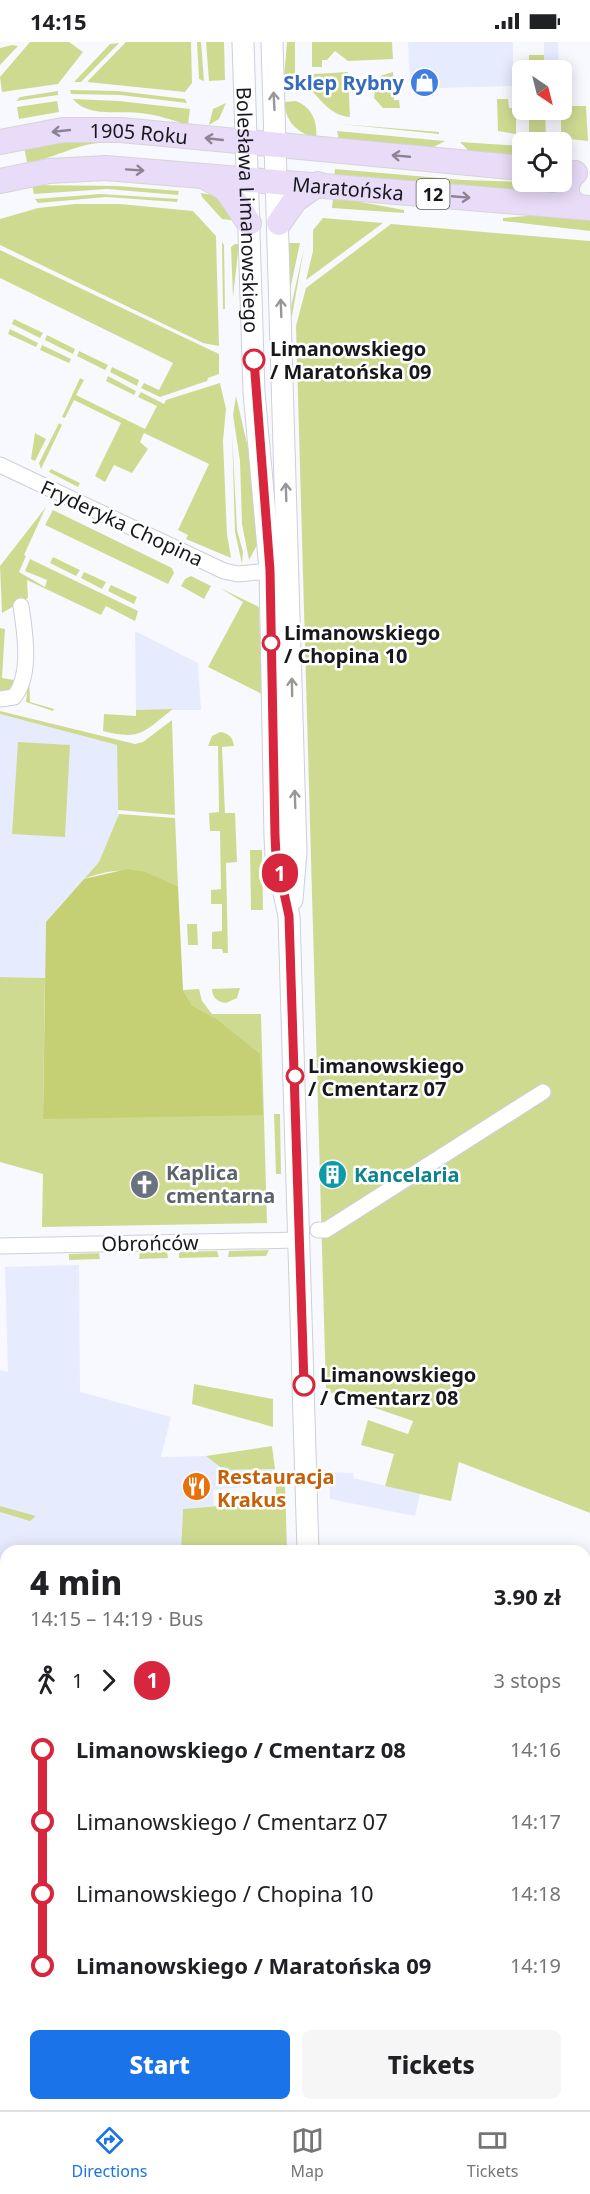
<!DOCTYPE html>
<html lang="en">
<head>
<meta charset="utf-8">
<style>
	:root { --surface:#fff; --page:#f6f6f6; --text:#202124; --muted:#757577; --line:#e0e0e0; --accent:#1a73e8 }
	body { margin:0; font-family:"Noto Sans",sans-serif; background:var(--page); color:var(--text); height:100vh; display:flex; flex-direction:column; font-size:22px; white-space:nowrap }
	* { box-sizing:border-box; margin:0 }
	p { font-size:20px; color:var(--muted) }
	.icon { flex:none; width:33px; height:33px; fill:none; stroke:currentColor; stroke-width:2; stroke-linecap:round; stroke-linejoin:round }
	.map { position:relative; flex:1; overflow:hidden }
	.side { position:absolute; left:0px; top:1503px; width:591px; height:566px; display:flex; flex-direction:column; background:var(--surface); border-radius:18px 18px 0 0; box-shadow:0 3px 15px #0003 }
	.side>* { flex:none }
	.badge { padding:0 12px; border-radius:20px; font-size:21px; line-height:39px }
	.needle { width:39px; rotate:145deg }
	.buttons { position:absolute; left:512px; top:18px; display:grid; gap:12px }
	.buttons a { display:grid; place-items:center; width:60px; height:60px; border-radius:9px; background:var(--surface); box-shadow:0 3px 15px #0003; font-size:30px }
	.map>.badge { position:absolute; translate:-50% -50%; box-shadow:0 0 0 3px #fff }
	.legs { display:flex; align-items:center; gap:9px; height:66px; padding:0 30px; font-size:20px }
	.legs p { margin-inline-start:auto }
	.summary { display:flex; align-items:center; justify-content:space-between; height:102px; padding:0 30px }
	h1 { font-size:33px; font-weight:800; line-height:45px }
	.cta { display:flex; gap:12px; margin-top:auto; padding:12px 30px }
	.cta a { flex:1; height:69px; border-radius:9px; background:var(--accent); color:#fff; font-size:24px; font-weight:800; line-height:69px; text-align:center }
	.cta a+a { background:var(--page); color:var(--text) }
	ul { padding:0 30px; list-style:none }
	li { display:flex; align-items:center; gap:21px; height:72px; font-size:22px }
	li i { display:grid; place-items:center; width:9px; height:100%; margin:0 8px; background:currentColor }
	li i::after { content:''; width:15px; height:15px; margin:-8px; border:4px solid; border-radius:50%; background:var(--surface) }
	li p { margin-inline-start:auto }
	li:first-child i { background:linear-gradient(#0000 50%,currentColor 0) }
	li:last-child i { background:linear-gradient(currentColor 50%,#0000 0) }
	.status { display:flex; justify-content:space-between; align-items:center; height:42px; padding:0 30px; background:var(--surface); direction:ltr }
	.status svg { height:16px; fill:currentColor }
	.menu { display:flex; justify-content:space-around; align-items:center; height:84px; border-top:2px solid var(--line); background:var(--surface); font-size:16px; color:var(--muted) }
	.menu a { display:grid; justify-items:center; gap:3px }
	.menu .selected { color:var(--accent) }
	.map>svg:first-child { display:block }
</style>
</head>
<body>
<div class="status"><b>14:15</b><svg viewBox="0 0 49 12"><path d="M0 12V9h3v3zM5 12V6h3v6zM10 12V3h3v9zM15 12V0h3v12zM26 1h20v11H26zM47 4h2v5h-2z"/></svg></div>
<div class="map">
<svg width="590" height="2068" viewBox="0 0 590 2068">
	<rect width="100%" height="100%" fill="#f8f9fe"/>
	<path fill="#e7ebfe" d="M408,0h105v44l-103,3z
		M544,0h14l1,28h-15z
		M135,589l63,32 3,47h-65z
		M0,672l117,31 1,73 -19,44 -53,60 -1,56 -45,-1z
		M79,1223l1,127 91,25 -10,40 45,-1 18,14 51,-1 1,15 -63,6 1,16 -31,3 -2,42h-175v492l-6,-2v-671l8,2 -3,-105z
		M329,1430l25,1 -1,5 67,16 -5,22 -85,-17z
		M585,1906l5,2v160h-123l3,-6h115z"/>
	<path fill="#cfda91" d="M30,0h39l14,10 -25,32 -56,8 -2,-15z
		M126,0h65l1,41 -7,9 -98,-10z
		M197,0h4l3,39 -5,-2z
		M206,0h18l1,38 -16,1z
		M287,0h8v36h-11z
		M312,0h80l1,17 -45,2 -13,-10 -8,9h-5v7h-10z
		M119,1l-38,39h-7l36,-38z
		M12,3l6,1 -18,19v-17z
		M529,13h15v14h-15z
		M348,30l2,45c-17,-1 -27,-14 -37,-25v-18z
		M393,30l1,28h5l1,8h-17l-9,-10 1,-14 5,-8z
		M70,48l48,1 67,8 2,4 -67,-8 -49,-1z
		M58,49v4l-42,6 4,-4z
		M73,57l46,2 71,8 -2,16c-16,-5 -30,-10 -47,-12 -21,-3 -53,5 -68,-14z
		M497,57h11l1,9h7v26l-18,-3z
		M57,59l2,11 -40,7 -2,-12z
		M296,59c16,6 22,21 20,37 -20,-6 -30,-16 -32,-36z
		M226,61l-7,16 -10,6 4,-16z
		M561,64h25l2,35 -27,-3z
		M529,68h16l1,26 -17,-1z
		M341,82l98,8v2z
		M337,89l108,10 -15,8 -91,-9z
		M100,98l-1,3c-26,2 -47,17 -72,19l-3,-15 27,-5z
		M460,100l62,4v12l-52,-6z
		M335,127l128,11 98,3 -1,12 -226,-19z
		M32,143l86,1 61,5 -1,4 -71,-6 -73,5z
		M201,151l17,3 20,25 -16,-2 -20,-22z
		M101,152l77,5 -1,3 -71,-5 -68,6 -3,-4z
		M333,155l71,13v3l-72,-5z
		M75,162h45l73,7 23,25 3,110 -16,-3 -203,-98v-26l38,-11z
		M550,172l40,4v13l-87,-10v-3z
		M323,176l60,5 -77,57 7,-29v-21z
		M391,182l199,17v1272l-131,-51 -8,39 -66,-15 9,-32 -33,-9 7,-25 40,14 5,-13 -87,-30 -30,-1065 10,-38z
		M222,200l2,3 1,64h-2z
		M288,201h12l-10,47z
		M235,202h4l-6,53 -2,-50z
		M304,206l-12,68h-3z
		M0,208l219,104v20l-11,4 -1,3 -47,16 -19,-9 3,-5 15,7 14,-27 -173,-85z
		M14,277l29,14 -3,5 -28,-14z
		M10,287l28,14 -2,4 -28,-13z
		M47,293l28,14 -2,5 -28,-14z
		M42,303l29,14 -2,4 -29,-13z
		M79,309l29,14 -3,5 -28,-14z
		M112,325l27,13 -2,6 -27,-14z
		M108,334l28,15 -2,4 -28,-14z
		M80,336l4,2 -8,15 69,34 12,-23 -19,-9 3,-5 23,12 2,-4 54,-17 6,26 -3,32 4,93 4,24 -45,-19 2,-4 -10,-5 31,-66 -65,-31 -4,9 8,7 -16,24 -18,-8 -9,17 -10,-6 26,-53 -47,-23 -9,18 -3,-1z
		M236,354l12,52 9,97 -8,15 -7,-36 -2,-63 -7,-46z
		M59,381l3,2 -21,44 -2,-6z
		M35,391l11,6 -11,22 -4,-2z
		M232,391l5,97 6,22 -1,12 -7,-32z
		M51,427l29,14 -2,4 -29,-15z
		M46,465l-22,48 2,1 -7,16 26,15 2,-7 -22,-9 5,-12 108,52 -3,10 -29,-15 -5,9 -74,-35 1,18 -26,15 -2,-47z
		M53,468l119,58 2,5 -6,11 -123,-59z
		M53,515l27,13 -4,6 -26,-13z
		M84,530l22,10 -4,7 -21,-11z
		M191,534l20,10 -7,13 -23,-13 4,-7z
		M111,543l26,12 -3,7 -26,-13z
		M220,546l39,19 3,87 -54,-27 35,-65z
		M0,586l5,1 -3,49 12,2 -3,10 -11,2z
		M29,631l1,29 24,7 -1,2 -27,-9z
		M173,667c-29,22 -31,32 -70,22l1,-17 32,2v-6z
		M0,669l135,33 8,-2 29,-22 3,95 -57,-5 -1,-65 -117,-31z
		M220,690c9,1 13,6 14,14l-12,1 3,66h10l2,49 -11,1 2,90h-5l-1,-4h-10v-17l10,-1v-27h-11v-14l10,-1 -1,-58h-10l-1,-18 10,-1 -1,-66h-10l4,-10z
		M18,700l52,3 -5,92 -53,-3z
		M119,772l56,4 3,68c-35,-15 -56,-22 -94,-7l15,-17z
		M250,808h12l1,60h-12z
		M187,882h10l1,21h-10z
		M0,935l45,1 -2,141 172,-101 -23,-13 -9,-15 16,-1 3,12 10,13h49l6,209 -225,4 1,-53 -43,-12z
		M240,946l-3,10 -11,5c-8,-1 -14,-5 -14,-14z
		M274,1072h6l1,60h-5z
		M269,1208l-3,6 -38,1 1,-6z
		M217,1209l2,6 -40,1v-6z
		M140,1210h27l1,6 -29,1z
		M99,1211l1,6 -31,1v-6z
		M194,1342l79,15v28l-81,-23z
		M272,1404l3,23 -51,1 -18,-14z
		M276,1442h9l2,67h-106l2,-42 93,-8z
		M0,1464l36,10 -6,5 -30,-9z
		M0,1612l6,2v28l-6,-2z
		M585,1854h5v54l-5,-2z"/>
	<path fill="#c4d073" d="M127,827l18,3 33,14 5,104 9,15 23,13 45,36 3,61 -220,4 3,-197 38,-43z"/>
	<g fill="none" stroke-linecap="round" stroke-linejoin="round">
		<defs>
			<path id="street" d="M0,423l224,106 14,3 42,-4
				M0,657l14,-2c18,-22 11,-65 7,-91
				M318,1188h8l217,-138
				M0,1204l299,-6
				M585,1696l5,-16
				M0,2020l6,2
				M151,2062l18,6
				M457,2068l2,-6"/>
			<g id="secondary">
				<path id="s1" d="M243,0l11,350 16,178 5,266 1,21 13,59 19,635"/>
				<path d="M272,0l24,810 -4,48"/>
				<path d="M317,2062v6"/>
				<path d="M336,2062v6"/>
			</g>
			<g id="primary">
				<path id="s2" d="M0,100l63,-12h58l401,38"/>
				<path d="M575,131c-11,10 -11,24 1,33"/>
				<path d="M203,134l23,13 23,34"/>
				<path id="s3" d="M0,139l49,-10 57,-3 484,40"/>
				<path d="M279,181l16,-23 23,-16"/>
			</g>
		</defs>
		<use href="#street" stroke="#cdcfda" stroke-width="17"/>
		<use href="#secondary" stroke="#cdcfda" stroke-width="23"/>
		<use href="#primary" stroke="#d5d5d6" stroke-width="26"/>
		<use href="#street" stroke="#fff" stroke-width="15"/>
		<use href="#secondary" stroke="#fff" stroke-width="21"/>
		<use href="#primary" stroke="#e8dcf8" stroke-width="24"/>
	</g>
	<defs><path id="oneway-shaft" d="M-6 0H5M1.5-3L5.5 0L1.5 3" fill="none" stroke-width="1.6" stroke-linecap="round" stroke-linejoin="round" transform="scale(1.5)"/></defs>
	<g stroke="#979799">
		<use href="#oneway-shaft" transform="translate(274 59) rotate(-93)"/>
		<use href="#oneway-shaft" transform="translate(281 266) rotate(-92)"/>
		<use href="#oneway-shaft" transform="translate(286 450) rotate(-92)"/>
		<use href="#oneway-shaft" transform="translate(292 645) rotate(-91)"/>
		<use href="#oneway-shaft" transform="translate(295 757) rotate(-92)"/>
	</g>
	<g stroke="#8a8495">
		<use href="#oneway-shaft" transform="translate(61 89) rotate(174)"/>
		<use href="#oneway-shaft" transform="translate(214 97) rotate(-174)"/>
		<use href="#oneway-shaft" transform="translate(401 114) rotate(-175)"/>
		<use href="#oneway-shaft" transform="translate(135 128) rotate(4)"/>
		<use href="#oneway-shaft" transform="translate(461 155) rotate(5)"/>
	</g>
	<g fill="none" stroke-linecap="round" stroke-linejoin="round">
		<defs>
			<path id="line-1" d="M254,318l16,210 5,266 1,20 13,60 15,469"/>
		</defs>
		<use href="#line-1" stroke="#fff" stroke-width="14"/>
		<use href="#line-1" stroke="#d7263d" stroke-width="9"/>
	</g>
	<defs>
		<symbol id="shop-disc" viewBox="-11 -11 22 22"><circle r="9.5" fill="#3f7fe0" stroke="#fff"/><path d="M-5-2.5h2.3a2.7 3.5 0 0 1 5.4 0H5L5.5 6h-11ZM-1.5-2.5h3a1.5 2.3 0 0 0-3 0Z" fill="#fff"/></symbol>
		<symbol id="building-disc" viewBox="-11 -11 22 22"><circle r="9.5" fill="#0f9aa8" stroke="#fff"/><path d="M-4-6H4V6H1V3H-1V6H-4ZM-2.5-4.3h1.7v1.8h-1.7ZM.8-4.3h1.7v1.8H.8ZM-2.5-1h1.7V.8h-1.7ZM.8-1h1.7V.8H.8Z" fill="#fff"/></symbol>
		<symbol id="church-disc" viewBox="-11 -11 22 22"><circle r="9.5" fill="#6b7280" stroke="#fff"/><path d="M-1.2-6h2.4v3.5h3.3v2.4h-3.3V6h-2.4V-.1h-3.3v-2.4h3.3Z" fill="#fff"/></symbol>
		<symbol id="restaurant-disc" viewBox="-11 -11 22 22"><circle r="9.5" fill="#e8710a" stroke="#fff"/><path d="M-5-6h1v4h1v-4h1v4h1v-4h1v5L-1.5 .5V6h-2V.5L-5-1ZM5-6V6H3V1.5H1.5Q1.5-4 5-6Z" fill="#fff"/></symbol>
	</defs>
	<g fill-rule="evenodd">
		<use href="#shop-disc" x="408" y="24" width="33" height="33"/>
		<use href="#building-disc" x="316" y="1116" width="33" height="33"/>
		<use href="#church-disc" x="128" y="1126" width="33" height="33"/>
		<use href="#restaurant-disc" x="180" y="1428" width="33" height="33"/>
	</g>
	<g fill="#fff" stroke="#d7263d" stroke-width="3">
		<circle cx="254" cy="318" r="10"/>
		<circle cx="271" cy="601" r="8"/>
		<circle cx="295" cy="1034" r="8"/>
		<circle cx="304" cy="1343" r="10"/>
	</g>
	<g text-anchor="middle" dominant-baseline="central" stroke-width="5" stroke-linejoin="round" paint-order="stroke">
		<rect fill="#fff" stroke="#5d5d60" stroke-width="1.5" x="416.5" y="137" width="33" height="30" rx="4.5"/>
		<g font-size="18" font-weight="bold" fill="#17181c">
			<text x="433" y="152">12</text>
		</g>
		<g font-size="20" font-weight="bold" fill="#366cbe" stroke="#fff" text-anchor="end">
			<text x="404" y="40">Sklep Rybny</text>
		</g>
		<g font-size="20" fill="#17181c" stroke="#fff">
			<text stroke="none"><textPath href="#s2" startOffset="140">1905 Roku</textPath></text>
			<text stroke="none"><textPath href="#s3" startOffset="350">Maratońska</textPath></text>
			<text stroke="none"><textPath href="#s1" startOffset="168">Bolesława Limanowskiego</textPath></text>
			<text transform="translate(122 481) rotate(25)">Fryderyka Chopina</text>
			<text transform="translate(150 1201) rotate(-1)">Obrońców</text>
		</g>
		<g font-size="20" font-weight="bold" fill="#17181c" stroke="#fff" text-anchor="start">
			<text x="270" y="306">Limanowskiego<tspan x="270" dy="23">/ Maratońska 09</tspan></text>
			<text x="284" y="590">Limanowskiego<tspan x="284" dy="23">/ Chopina 10</tspan></text>
			<text x="308" y="1023">Limanowskiego<tspan x="308" dy="23">/ Cmentarz 07</tspan></text>
			<text x="320" y="1332">Limanowskiego<tspan x="320" dy="23">/ Cmentarz 08</tspan></text>
		</g>
		<g font-size="20" font-weight="bold" fill="#5b616d" stroke="#fff" text-anchor="start">
			<text x="166" y="1130">Kaplica<tspan x="166" dy="23">cmentarna</tspan></text>
		</g>
		<g font-size="20" font-weight="bold" fill="#0d838f" stroke="#fff" text-anchor="start">
			<text x="354" y="1132">Kancelaria</text>
		</g>
		<g font-size="20" font-weight="bold" fill="#c56008" stroke="#fff" text-anchor="start">
			<text x="217" y="1434">Restauracja<tspan x="217" dy="23">Krakus</tspan></text>
		</g>
	</g>
</svg>
<div class="buttons">
<a><svg class="needle" viewBox="-14 -14 28 28"><path d="M0-13l5 13h-10z" fill="#e53935"/><path d="M0 13l5-13h-10z" fill="#757577"/></svg></a>
<a><svg class="icon" aria-label="locate" viewBox="0 0 24 24"><circle cx="12" cy="12" r="6"/><path d="M12 2v4M12 18v4M2 12h4M18 12h4"/></svg></a>
</div>
<b class="badge" style="left:280px;top:831px;background:#d7263d;color:#fff">1</b>
<section class="side">
<div class="summary"><div><h1>4 min</h1><p>14:15 – 14:19 · Bus</p></div><b>3.90 zł</b></div>
<div class="legs"><svg class="icon" aria-label="walk" viewBox="0 0 24 24"><circle cx="13" cy="4" r="2"/><path d="M13 8l-2 6 4 7M11 14l-3 7M7 12l3-4h3l4 4"/></svg>1<svg class="icon" aria-label="forward" viewBox="0 0 24 24"><path d="M9 5l7 7-7 7"/></svg><b class="badge" style="background:#d7263d;color:#fff">1</b><p>3 stops</p></div>
<ul>
<li><i style="color:#d7263d"></i><b>Limanowskiego / Cmentarz 08</b><p>14:16</p></li>
<li><i style="color:#d7263d"></i><span>Limanowskiego / Cmentarz 07</span><p>14:17</p></li>
<li><i style="color:#d7263d"></i><span>Limanowskiego / Chopina 10</span><p>14:18</p></li>
<li><i style="color:#d7263d"></i><b>Limanowskiego / Maratońska 09</b><p>14:19</p></li>
</ul>
<div class="cta"><a>Start</a><a>Tickets</a></div>
</section>
</div>
<nav class="menu">
<a class="selected"><svg class="icon" aria-label="directions" viewBox="0 0 24 24"><path d="M12 3l9 9-9 9-9-9zM9 14v-3h6M13 9l2 2-2 2"/></svg>Directions</a>
<a><svg class="icon" aria-label="map" viewBox="0 0 24 24"><path d="M3 6l6-2 6 2 6-2v14l-6 2-6-2-6 2zM9 4v14M15 6v14"/></svg>Map</a>
<a><svg class="icon" aria-label="tickets" viewBox="0 0 24 24"><path d="M3 7h18v10H3zM15 7v10"/></svg>Tickets</a>
</nav>
</body>
</html>
